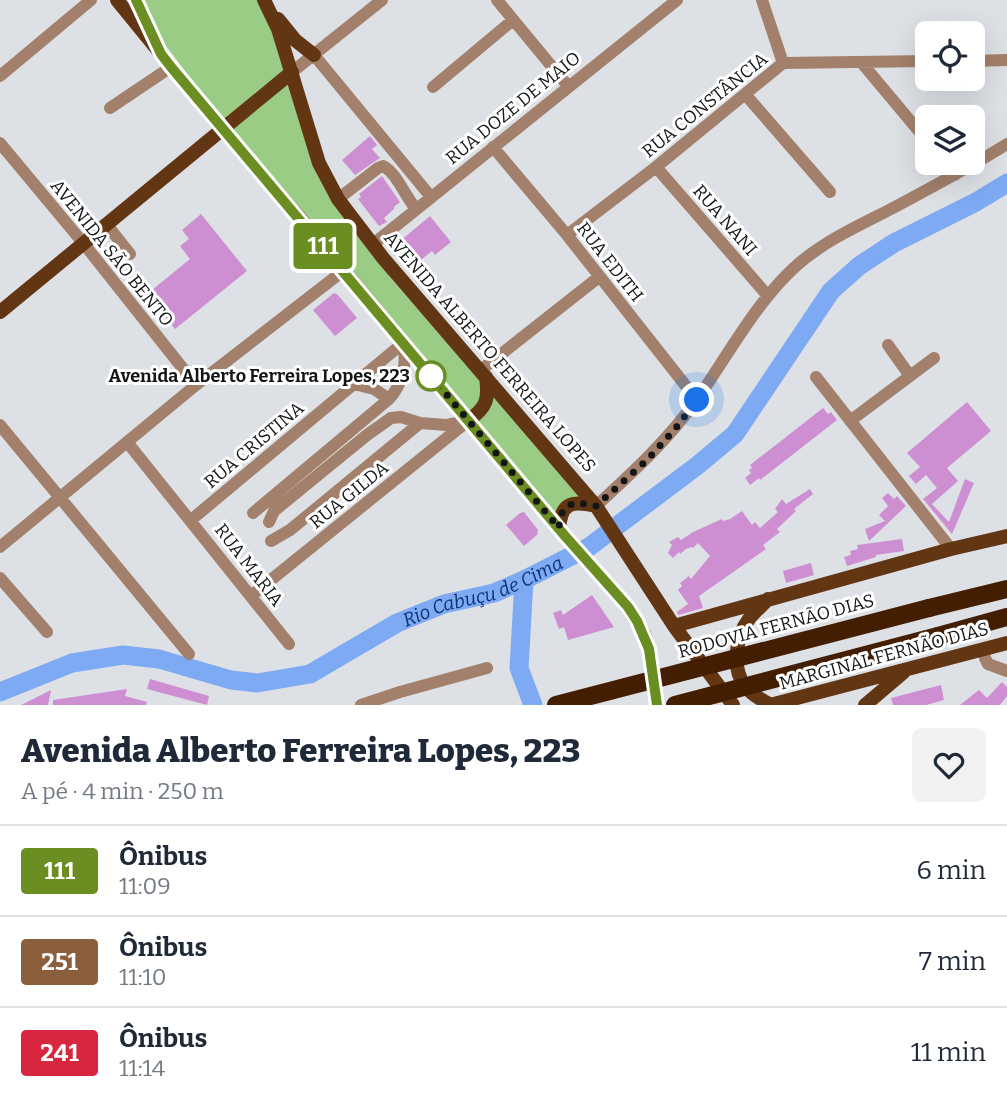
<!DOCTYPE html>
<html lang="pt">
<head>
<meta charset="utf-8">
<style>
	:root { --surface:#fff; --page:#f2f2f3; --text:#1f2937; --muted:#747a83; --line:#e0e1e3 }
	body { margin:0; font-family:Bitter,serif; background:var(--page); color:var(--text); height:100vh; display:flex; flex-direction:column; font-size:26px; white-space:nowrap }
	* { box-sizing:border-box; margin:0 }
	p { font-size:23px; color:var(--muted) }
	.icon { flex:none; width:38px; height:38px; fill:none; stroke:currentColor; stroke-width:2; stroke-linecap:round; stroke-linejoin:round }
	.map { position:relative; height:705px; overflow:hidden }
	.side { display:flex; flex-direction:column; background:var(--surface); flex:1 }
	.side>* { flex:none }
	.badge { padding:0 14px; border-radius:5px; font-size:24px; line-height:46px }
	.controls { position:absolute; left:915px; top:21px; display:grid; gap:14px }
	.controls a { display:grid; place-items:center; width:70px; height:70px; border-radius:10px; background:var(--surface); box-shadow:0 7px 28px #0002; font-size:35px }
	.you { position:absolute; width:35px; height:35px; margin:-18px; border:5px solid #fff; border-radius:50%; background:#1a73e8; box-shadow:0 0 0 10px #1a73e833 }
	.map>.badge { position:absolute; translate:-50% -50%; box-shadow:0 0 0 4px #fff }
	.round { display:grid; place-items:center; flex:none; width:74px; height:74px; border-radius:10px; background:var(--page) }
	.headline { display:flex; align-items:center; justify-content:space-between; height:119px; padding:0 21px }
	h1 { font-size:33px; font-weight:800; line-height:52px }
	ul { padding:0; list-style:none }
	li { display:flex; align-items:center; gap:21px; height:91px; padding:0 21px; border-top:2px solid var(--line) }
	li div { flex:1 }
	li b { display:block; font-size:26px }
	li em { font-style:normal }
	li .badge { min-width:77px; font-weight:700; text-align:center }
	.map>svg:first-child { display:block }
</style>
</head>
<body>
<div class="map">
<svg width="1007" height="705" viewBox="0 0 1007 705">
	<rect width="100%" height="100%" fill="#dde1e6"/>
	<path fill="#9acc85" d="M144,0h116l9,20 59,174 66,88 188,215 -28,18 -340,-406 -54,-71z"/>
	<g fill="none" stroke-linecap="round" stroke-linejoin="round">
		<g stroke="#7daaf3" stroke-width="19">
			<path d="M524,580l-5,88 14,37"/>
			<path id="s1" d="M0,692l72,-29 51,-8 36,4 72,21 26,3 53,-9 87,-51 47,-19 50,-11 30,-13 65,-33 109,-82 37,-31 96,-143 28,-25 35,-23 82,-41 31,-19"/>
		</g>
	</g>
	<path fill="#cd8fd2" d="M370,136l7,9 -5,4 8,9 -25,17 -13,-15z
		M382,176l18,26 -6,5v2l-10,9 3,4 -8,4 -21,-27 3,-2 -2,-3z
		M201,214l46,57 -72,58 -28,-35 43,-35 -10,-13 9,-7 -7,-9z
		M430,216l21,26 -16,13 -3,-4 -21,17 -17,-22z
		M334,293l4,2 19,23 -22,18 -22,-26z
		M967,402l24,29 -44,37 11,13 -26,23 17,18 16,-43 9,4 -22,51 -29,-35 14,-11 -11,-13 -10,9 -7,-8 11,-9 -13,-14z
		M823,408l5,6 3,-2 6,8 -77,60 -1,-2 -9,7 -5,-7 6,-5 -2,-3 3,-2 -2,-3z
		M810,489l3,5 -19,15 2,2 -19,18 3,3 -17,13 3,4 -67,47 4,12 -25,7 -1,-3 11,-8 -10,-14 4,-4 -2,-3 9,-7 2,3 19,-23 -12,-13 -5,5 -1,-1 -6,2 -6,5 -1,-2 -6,6 -5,-5 4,-8 -3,-3 9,-5 3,3 12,-8 29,-13 1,2 7,-2 12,-8 10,14 3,-3 5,6 18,-16 -3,-3 7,-10 4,5z
		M888,493l6,6 3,-3 9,10 -37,35 -4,-12 20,-8 -6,-6 9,-9 -6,-8z
		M524,512l14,18 -1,5 -13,11 -18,-21 14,-12z
		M902,539l2,12 -28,4v2l-29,9 -3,-9 7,-2 -1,-4 8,-2 -1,-4z
		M811,563l3,12 -28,8 -3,-12z
		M592,595l22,32 -46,13 -4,-13 -5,2 -6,-16 8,-3 2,5z
		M150,679l59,17 -2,9 -60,-16z
		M1002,682l5,5v9l-7,9h-40l19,-15 8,8z
		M941,685l3,15 -18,5h-33l-2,-7z
		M127,689l-2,7 22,6 -1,3h-93v-5z
		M51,690l-3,15h-27z"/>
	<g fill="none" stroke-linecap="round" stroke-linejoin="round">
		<path stroke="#a2806b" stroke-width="12" d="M497,0l71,86
			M762,0l21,63
			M314,55l117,142
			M973,61l34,-1
			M861,62l67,80
			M292,72l90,-72
			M0,76l91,-76
			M433,87l80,-67
			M745,94l85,98
			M110,108l61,-41
			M0,143l84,101 112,141
			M493,147l74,88 130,165
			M945,163l10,12
			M656,167l112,129
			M338,199l40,-31 5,-2c13,6 22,30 33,43
			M107,225l23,29
			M567,235l89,-68 127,-104 145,-2
			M372,245l305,-245
			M888,345l22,31
			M481,370l118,-93
			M816,377l135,172
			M354,384l20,5 15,10
			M850,421l84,-63
			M0,425l189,229
			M127,442l162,202
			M596,506c37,-34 73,-67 102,-108 30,-43 59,-97 98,-132 28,-25 62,-40 95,-57 39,-21 78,-41 116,-65
			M191,520l212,-177c4,21 1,39 -14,56l-136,114
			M269,522l5,-11 93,-76 24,-17 10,-1 19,6 26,2 19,-4
			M271,541l19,-11 130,-107
			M0,547l196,-162 147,-114
			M0,578l47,54
			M251,596l218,-176
			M984,649l1,9 3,6 19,7
			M361,705l39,-13 87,-24"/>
		<path stroke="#623513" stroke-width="14" d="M117,0l106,130 75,86 261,313 69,79 16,26 5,15 8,56
			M136,0l17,37
			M264,0l14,29 41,134 19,36 45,59 213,248 78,120 59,79
			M278,19l17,21 19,15
			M0,312l292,-240
			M469,420c18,-13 20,-21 17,-43
			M559,529c2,-28 14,-28 37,-23
			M768,599c-6,7 -14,13 -19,20 -13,17 -18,49 -4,67 7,9 16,14 26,19
			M674,626l277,-77 56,-13
			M770,705l237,-62
			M865,705l39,-33"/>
		<path stroke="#441e01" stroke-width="18" d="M929,608l78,-19
			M938,636l69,-19"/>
		<path stroke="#441e01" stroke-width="18" d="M556,705l373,-97
			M675,705l263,-69"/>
	</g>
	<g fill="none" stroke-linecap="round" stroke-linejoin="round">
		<defs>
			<path id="line" d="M136,0l25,54 10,13 394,469 63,71 9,14 12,28 8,56"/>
		</defs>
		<use href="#line" stroke="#fff" stroke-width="16"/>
		<use href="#line" stroke="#6b8e23" stroke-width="10"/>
		<path stroke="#141517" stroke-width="7" stroke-dasharray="0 12.6" d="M431,376l128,152c2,-27 14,-27 37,-22l51,-46 28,-31 22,-29"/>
	</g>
	<circle fill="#fff" stroke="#6b8e23" stroke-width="3.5" cx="431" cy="376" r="14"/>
	<g text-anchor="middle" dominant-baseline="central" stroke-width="6" stroke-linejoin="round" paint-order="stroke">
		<g font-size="18" fill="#141517" stroke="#fff">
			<text transform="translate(705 105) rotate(-39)">RUA CONSTÂNCIA</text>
			<text transform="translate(513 108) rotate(-39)">RUA DOZE DE MAIO</text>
			<text transform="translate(725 220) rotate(49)">RUA NANI</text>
			<text transform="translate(112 253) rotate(51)">AVENIDA SÃO BENTO</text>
			<text transform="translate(610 262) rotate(52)">RUA EDITH</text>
			<text transform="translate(490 352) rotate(49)">AVENIDA ALBERTO FERREIRA LOPES</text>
			<text transform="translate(254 445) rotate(-40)">RUA CRISTINA</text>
			<text transform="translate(349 495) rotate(-39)">RUA GILDA</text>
			<text transform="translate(249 565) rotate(52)">RUA MARIA</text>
			<text transform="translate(776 626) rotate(-15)">RODOVIA FERNÃO DIAS</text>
			<text transform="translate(884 656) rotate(-15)">MARGINAL FERNÃO DIAS</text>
		</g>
		<g font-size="18" font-weight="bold" fill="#141517" stroke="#fff" text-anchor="end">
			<text x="410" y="376">Avenida Alberto Ferreira Lopes, 223</text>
		</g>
		<g font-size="19" font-style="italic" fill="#0c3474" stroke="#fff">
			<text stroke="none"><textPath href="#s1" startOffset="513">Rio Cabuçu de Cima</textPath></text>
		</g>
	</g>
</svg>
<div class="controls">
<a><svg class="icon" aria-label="locate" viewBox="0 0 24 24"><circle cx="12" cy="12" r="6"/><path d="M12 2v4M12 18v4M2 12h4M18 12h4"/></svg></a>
<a><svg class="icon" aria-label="layers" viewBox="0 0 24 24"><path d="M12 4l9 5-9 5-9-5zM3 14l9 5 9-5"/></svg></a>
</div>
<div class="you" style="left:697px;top:400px"></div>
<b class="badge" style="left:323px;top:246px;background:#6b8e23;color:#fff">111</b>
</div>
<section class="side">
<div class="headline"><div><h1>Avenida Alberto Ferreira Lopes, 223</h1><p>A pé · 4 min · 250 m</p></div><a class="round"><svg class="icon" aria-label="heart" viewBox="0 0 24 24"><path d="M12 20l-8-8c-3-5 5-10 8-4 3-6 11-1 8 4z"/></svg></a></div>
<ul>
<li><span class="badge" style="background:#6b8e23;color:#fff">111</span><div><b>Ônibus</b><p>11:09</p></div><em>6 min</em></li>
<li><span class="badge" style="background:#8b5e3c;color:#fff">251</span><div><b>Ônibus</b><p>11:10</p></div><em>7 min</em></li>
<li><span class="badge" style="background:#d7263d;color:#fff">241</span><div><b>Ônibus</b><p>11:14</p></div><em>11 min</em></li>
</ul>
</section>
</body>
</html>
